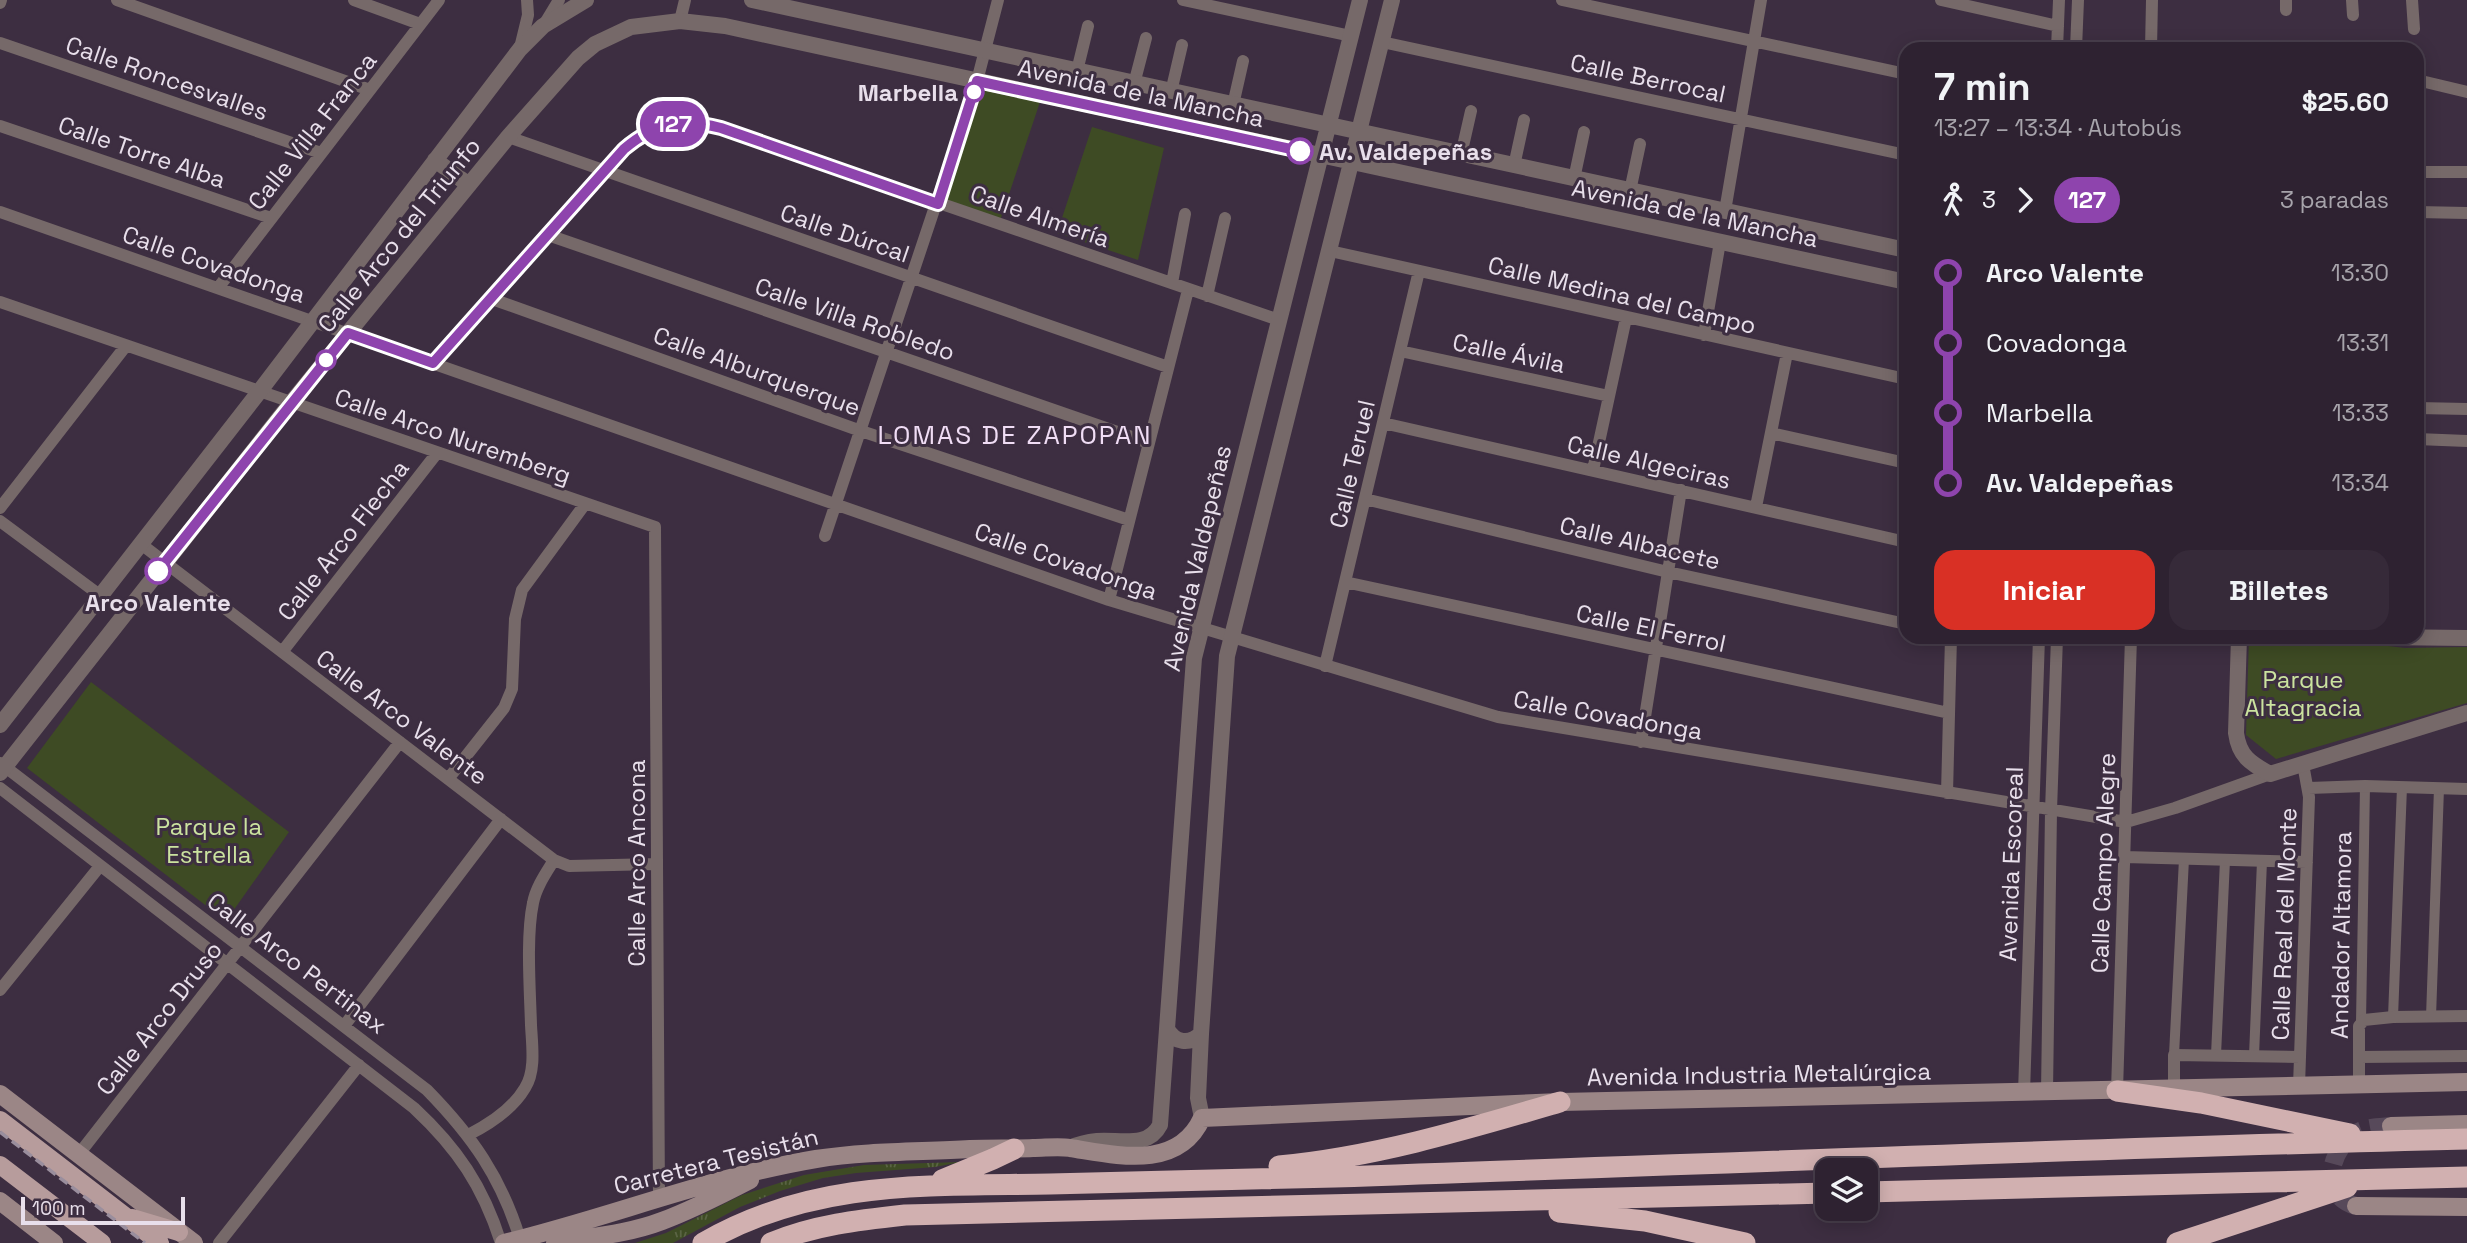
<!DOCTYPE html>
<html lang="es">
<head>
<meta charset="utf-8">
<style>
	:root { --surface:#2e2231; --page:#362a39; --text:#f1f3f6; --muted:#a7a4ab; --line:#493f4d; --accent:#d93025 }
	body { margin:0; font-family:"Space Grotesk",sans-serif; background:var(--page); color:var(--text); height:100vh; display:flex; flex-direction:column; font-size:26px; white-space:nowrap }
	* { box-sizing:border-box; margin:0 }
	p { font-size:23px; color:var(--muted) }
	.icon { flex:none; width:38px; height:38px; fill:none; stroke:currentColor; stroke-width:2; stroke-linecap:round; stroke-linejoin:round }
	.map { position:relative; flex:1; overflow:hidden }
	.panel { position:absolute; left:1899px; top:42px; width:525px; height:602px; display:flex; flex-direction:column; background:var(--surface); border-radius:21px; box-shadow:0 4px 18px #0003,0 0 0 2px var(--line) }
	.panel>* { flex:none }
	.badge { padding:0 14px; border-radius:23px; font-size:24px; line-height:46px }
	.controls { position:absolute; left:1815px; top:1158px; display:grid; gap:14px }
	.controls a { display:grid; place-items:center; width:63px; height:63px; border-radius:14px; background:var(--surface); box-shadow:0 4px 18px #0003,0 0 0 2px var(--line); font-size:35px }
	.scale { position:absolute; left:21px; bottom:18px; width:164px; box-sizing:border-box; padding-left:7px; border:4px solid #e8dfeb; border-top:0; font-size:19px; line-height:24px; white-space:nowrap; color:#e8dfeb; -webkit-text-stroke:5px #3d2e41; paint-order:stroke }
	.map>.badge { position:absolute; translate:-50% -50%; box-shadow:0 0 0 4px #fff }
	.legs { display:flex; align-items:center; gap:10px; height:77px; padding:0 35px; font-size:23px }
	.legs p { margin-inline-start:auto }
	.summary { display:flex; align-items:center; justify-content:space-between; height:119px; padding:0 35px }
	h1 { font-size:38px; font-weight:600; line-height:52px }
	.primary-button { display:flex; gap:14px; margin-top:auto; padding:14px 35px }
	.primary-button a { flex:1; height:80px; border-radius:21px; background:var(--accent); color:#fff; font-size:28px; font-weight:600; line-height:80px; text-align:center }
	.primary-button a+a { background:var(--page); color:var(--text) }
	ul { padding:0 35px; list-style:none }
	li { display:flex; align-items:center; gap:24px; height:70px; font-size:26px }
	li i { display:grid; place-items:center; width:10px; height:100%; margin:0 9px; background:currentColor }
	li i::after { content:''; width:18px; height:18px; margin:-9px; border:5px solid; border-radius:50%; background:var(--surface) }
	li p { margin-inline-start:auto }
	li:first-child i { background:linear-gradient(#0000 50%,currentColor 0) }
	li:last-child i { background:linear-gradient(currentColor 50%,#0000 0) }
	.map>svg:first-child { display:block }
</style>
</head>
<body>
<div class="map">
<svg width="2467" height="1243" viewBox="0 0 2467 1243">
	<defs>
		<pattern id="grass-tufts" width="24" height="20" patternUnits="userSpaceOnUse" patternTransform="scale(1.75)"><rect width="24" height="20" fill="#3e4b24"/><path d="M3 7l-1-3M5 7V3M7 7l1-3M15 17l-1-3M17 17v-4M19 17l1-3" fill="none" stroke="#5a6444"/></pattern>
	</defs>
	<rect width="100%" height="100%" fill="#3d2e41"/>
	<path fill="url(#grass-tufts)" d="M961,1162l-26,5 -79,6 -33,5 -43,13 -40,16 -67,36h-38l31,-10 76,-38 62,-20 60,-10z"/>
	<path fill="#3e4b24" d="M981,86l60,13 -41,122 -57,-19z
		M1092,127l72,21 -26,112 -81,-27z
		M2249,637h110l4,6 42,5 62,-1v56l-191,56 -30,-24z
		M91,682l198,150 -63,89 -199,-153z"/>
	<g fill="none" stroke-linecap="round" stroke-linejoin="round">
		<path stroke="#57495a" stroke-width="18" stroke-dasharray="18 9" stroke-linecap="butt" d="M2356,1206c-38,-11 -27,-58 2,-74 10,-5 22,-5 33,-6"/>
		<path stroke="#766969" stroke-width="10" d="M2393,1017l9,-230
			M2431,1017l8,-229
			M2361,1022l4,-236
			M2174,1055l10,-196
			M2216,1055l9,-195
			M2254,1056l8,-195"/>
		<path stroke="#766969" stroke-width="12" d="M117,0l253,90
			M354,0l66,24
			M1183,0l168,36
			M1562,0l344,74
			M1941,0l117,26
			M2286,0v10
			M2352,0l1,15
			M2412,0l2,29
			M0,3l1,-3
			M680,21l5,-21
			M545,23l14,-23
			M1382,42l524,113
			M0,43l321,110
			M520,48l8,-33 -1,-15
			M2057,49l2,-49
			M2076,49l2,-49
			M2151,49l1,-49
			M1077,71l11,-45
			M2417,80l50,12
			M1134,84l12,-46
			M1171,92l11,-47
			M1233,105l10,-44
			M0,126l271,92
			M508,137l660,230
			M1461,155l10,-44
			M1514,166l10,-46
			M2417,172h50
			M1574,179l10,-47
			M1630,191l10,-47
			M1725,211l36,-211
			M0,212l1109,388 389,117 628,105 49,-14 95,-34
			M2417,212l50,1
			M548,235l601,208
			M1330,251l576,128
			M1172,283l13,-69
			M218,288l221,-288
			M1207,296l18,-78
			M492,299l369,132 268,89
			M0,302l655,225 4,672
			M1704,335l16,-93
			M1400,351l209,45
			M434,363l190,-214c32,-27 57,-31 97,-21l558,192
			M2417,408l50,1
			M1383,423l523,119
			M1771,433l135,30
			M2417,439l50,2
			M1593,470l33,-152
			M1365,499l303,73 238,52
			M1756,507l31,-154
			M0,508l125,-161
			M0,521l101,75
			M825,536l152,-455 21,-81
			M141,544l413,316 15,6 88,-2
			M1345,582l604,131
			M1109,600l79,-310
			M282,652l155,-199
			M1325,666l94,-395
			M1641,742l40,-252
			M0,763l427,327c45,46 74,87 93,149
			M448,779l56,-71 8,-19 3,-70 7,-29 63,-86
			M0,788l414,320c43,40 69,78 87,135
			M2309,788l56,-2 102,3
			M1947,793l4,-156
			M2125,857l182,5
			M0,990l100,-124
			M344,1026l157,-207
			M2359,1057l108,-1
			M2359,1085v-59l5,-6 29,-3 74,-1
			M2299,1086l10,-289 -6,-33
			M2174,1089v-34l126,2
			M2117,1091l14,-454
			M2047,1092l4,-281 6,-174
			M2024,1093l15,-456
			M468,1135c22,-11 44,-25 57,-47 11,-17 7,-43 6,-63 -1,-35 -5,-89 2,-122 3,-16 13,-30 21,-43
			M79,1154l321,-412
			M219,1243l140,-178"/>
		<path stroke="#766969" stroke-width="16" d="M752,0l1154,250
			M435,160l34,25
			M2239,637l-3,96c3,23 14,30 34,41l197,-61
			M2379,637l88,1
			M0,725l259,-333 261,-343 23,-23 43,-26
			M0,773l291,-370 217,-266 70,-79 17,-14 36,-17 49,-6 45,5 1181,256
			M1167,1029c8,14 22,16 34,5
			M1202,1118l-4,-20 3,-64 26,-378 165,-656
			M1069,1148c10,-4 19,-6 28,-7 22,-2 51,8 63,-16l34,-467 166,-658"/>
		<path stroke="#9b8686" stroke-width="18" d="M0,1094l194,149
			M2391,1126l76,-2
			M0,1201l54,42
			M2356,1206l111,1
			M504,1243c104,-25 205,-66 312,-84 51,-8 103,-7 154,-10 21,-1 42,0 63,-1 12,0 26,-2 37,0 46,7 108,23 132,-30l358,-16 907,-20
			M555,1243c35,-6 73,-9 107,-22 30,-11 59,-26 88,-41"/>
		<path stroke="#b79c9c" stroke-width="18" d="M0,1120l160,123
			M0,1165l102,78
			M132,1218l47,14"/>
		<path stroke="#d1b0b0" stroke-width="21" d="M2117,1091l84,12 149,31
			M1279,1166c96,-9 189,-37 281,-64
			M942,1180l51,-21 21,-10
			M1866,1192l601,-15
			M1559,1212l86,9 100,22
			M703,1243c110,-64 225,-57 347,-59 95,-2 190,-4 285,-7 377,-13 755,-29 1132,-38
			M771,1243c43,-18 88,-23 134,-28l922,-22
			M2177,1243l170,-56"/>
		<path stroke="#9a8e9d" stroke-width="3.5" stroke-dasharray="10 5" stroke-linecap="butt" d="M0,1132l145,111"/>
	</g>
	<g fill="none" stroke-linecap="round" stroke-linejoin="round">
		<defs>
			<path id="line-1" d="M158,571l190,-238 85,30 191,-214c32,-27 57,-31 97,-21l217,76 39,-123 323,70"/>
		</defs>
		<use href="#line-1" stroke="#fff" stroke-width="16"/>
		<use href="#line-1" stroke="#8e44ad" stroke-width="10"/>
	</g>
	<g fill="#fff" stroke="#8e44ad" stroke-width="3.5">
		<circle cx="974" cy="92" r="9"/>
		<circle cx="1300" cy="151" r="12"/>
		<circle cx="326" cy="360" r="9"/>
		<circle cx="158" cy="571" r="12"/>
	</g>
	<g text-anchor="middle" dominant-baseline="central" stroke-width="6" stroke-linejoin="round" paint-order="stroke">
		<g font-size="24" fill="#e8dfeb" stroke="#3d2e41">
			<text transform="translate(167 78) rotate(19)">Calle Roncesvalles</text>
			<text transform="translate(1648 78) rotate(12)">Calle Berrocal</text>
			<text transform="translate(1141 93) rotate(12)">Avenida de la Mancha</text>
			<text transform="translate(312 131) rotate(-52)">Calle Villa Franca</text>
			<text transform="translate(142 152) rotate(19)">Calle Torre Alba</text>
			<text transform="translate(1695 213) rotate(12)">Avenida de la Mancha</text>
			<text transform="translate(1040 216) rotate(19)">Calle Almería</text>
			<text transform="translate(845 233) rotate(19)">Calle Dúrcal</text>
			<text transform="translate(399 235) rotate(-51)">Calle Arco del Triunfo</text>
			<text transform="translate(214 264) rotate(19)">Calle Covadonga</text>
			<text transform="translate(1622 295) rotate(13)">Calle Medina del Campo</text>
			<text transform="translate(855 319) rotate(19)">Calle Villa Robledo</text>
			<text transform="translate(1509 353) rotate(12)">Calle Ávila</text>
			<text transform="translate(757 371) rotate(20)">Calle Alburquerque</text>
			<text transform="translate(453 436) rotate(19)">Calle Arco Nuremberg</text>
			<text transform="translate(1649 462) rotate(13)">Calle Algeciras</text>
			<text transform="translate(1352 464) rotate(-77)">Calle Teruel</text>
			<text transform="translate(343 540) rotate(-52)">Calle Arco Flecha</text>
			<text transform="translate(1640 543) rotate(13)">Calle Albacete</text>
			<text transform="translate(1197 558) rotate(-77)">Avenida Valdepeñas</text>
			<text transform="translate(1066 561) rotate(19)">Calle Covadonga</text>
			<text transform="translate(1651 628) rotate(12)">Calle El Ferrol</text>
			<text transform="translate(1608 715) rotate(10)">Calle Covadonga</text>
			<text transform="translate(402 717) rotate(37)">Calle Arco Valente</text>
			<text transform="translate(636 863) rotate(-90)">Calle Arco Ancona</text>
			<text transform="translate(2103 863) rotate(-88)">Calle Campo Alegre</text>
			<text transform="translate(2011 864) rotate(-88)">Avenida Escoreal</text>
			<text transform="translate(2284 924) rotate(-88)">Calle Real del Monte</text>
			<text transform="translate(2341 935) rotate(-89)">Andador Altamora</text>
			<text transform="translate(297 963) rotate(37)">Calle Arco Pertinax</text>
			<text transform="translate(159 1018) rotate(-52)">Calle Arco Druso</text>
			<text transform="translate(1759 1074) rotate(-1)">Avenida Industria Metalúrgica</text>
			<text transform="translate(716 1161) rotate(-14)">Carretera Tesistán</text>
		</g>
		<g font-size="24" font-weight="bold" fill="#e8dfeb" stroke="#3d2e41" text-anchor="end">
			<text x="958" y="92">Marbella</text>
			<text x="1319" y="151" text-anchor="start">Av. Valdepeñas</text>
			<text x="158" y="602" text-anchor="middle">Arco Valente</text>
		</g>
		<g font-size="24" fill="#cbe39f" stroke="#3d2e41">
			<text x="2303" y="679">Parque<tspan x="2303" dy="28">Altagracia</tspan></text>
			<text x="209" y="826">Parque la<tspan x="209" dy="28">Estrella</tspan></text>
		</g>
		<g font-size="26" letter-spacing="2" fill="#f0ddf5" stroke="#3d2e41">
			<text x="1015" y="435">LOMAS DE ZAPOPAN</text>
		</g>
	</g>
</svg>
<div class="controls">
<a><svg class="icon" aria-label="layers" viewBox="0 0 24 24"><path d="M12 4l9 5-9 5-9-5zM3 14l9 5 9-5"/></svg></a>
</div>
<div class="scale">100 m</div>
<b class="badge" style="left:673px;top:124px;background:#8e44ad;color:#fff">127</b>
<section class="panel">
<div class="summary"><div><h1>7 min</h1><p>13:27 – 13:34 · Autobús</p></div><b>$25.60</b></div>
<div class="legs"><svg class="icon" aria-label="walk" viewBox="0 0 24 24"><circle cx="13" cy="4" r="2"/><path d="M13 8l-2 6 4 7M11 14l-3 7M7 12l3-4h3l4 4"/></svg>3<svg class="icon" aria-label="forward" viewBox="0 0 24 24"><path d="M9 5l7 7-7 7"/></svg><b class="badge" style="background:#8e44ad;color:#fff">127</b><p>3 paradas</p></div>
<ul>
<li><i style="color:#8e44ad"></i><b>Arco Valente</b><p>13:30</p></li>
<li><i style="color:#8e44ad"></i><span>Covadonga</span><p>13:31</p></li>
<li><i style="color:#8e44ad"></i><span>Marbella</span><p>13:33</p></li>
<li><i style="color:#8e44ad"></i><b>Av. Valdepeñas</b><p>13:34</p></li>
</ul>
<div class="primary-button"><a>Iniciar</a><a>Billetes</a></div>
</section>
</div>
</body>
</html>
